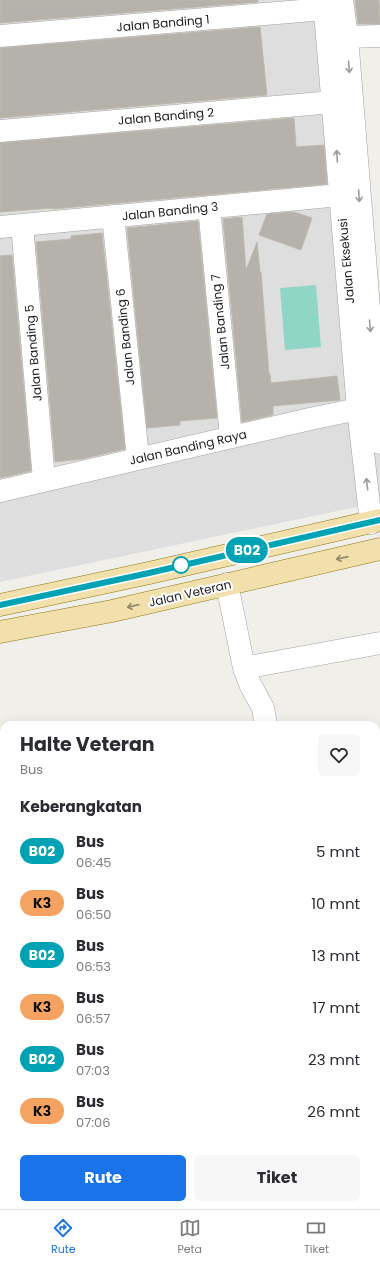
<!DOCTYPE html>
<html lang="id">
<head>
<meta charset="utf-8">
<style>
	:root { --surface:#fff; --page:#f7f7f7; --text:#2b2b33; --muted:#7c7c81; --line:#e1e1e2; --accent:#1a73e8 }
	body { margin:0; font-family:Poppins,sans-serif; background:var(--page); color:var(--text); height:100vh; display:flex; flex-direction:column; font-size:15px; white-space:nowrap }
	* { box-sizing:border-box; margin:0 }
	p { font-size:13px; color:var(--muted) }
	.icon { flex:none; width:22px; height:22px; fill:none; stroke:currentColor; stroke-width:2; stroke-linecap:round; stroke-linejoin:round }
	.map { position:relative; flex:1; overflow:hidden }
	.details { position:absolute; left:0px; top:721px; width:380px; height:488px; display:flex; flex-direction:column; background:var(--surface); border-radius:12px 12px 0 0; box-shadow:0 4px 16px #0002 }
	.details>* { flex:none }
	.badge { padding:0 8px; border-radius:13px; font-size:14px; line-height:26px }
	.map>.badge { position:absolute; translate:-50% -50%; box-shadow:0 0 0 2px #fff }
	h2 { padding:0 20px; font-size:15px; line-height:36px }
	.round { display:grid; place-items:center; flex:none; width:42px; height:42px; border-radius:6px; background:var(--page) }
	.summary { display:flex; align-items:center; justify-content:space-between; height:68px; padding:0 20px }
	h1 { font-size:19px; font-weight:700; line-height:30px }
	.cta { display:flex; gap:8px; margin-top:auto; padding:8px 20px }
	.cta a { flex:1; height:46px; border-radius:6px; background:var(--accent); color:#fff; font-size:16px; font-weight:700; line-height:46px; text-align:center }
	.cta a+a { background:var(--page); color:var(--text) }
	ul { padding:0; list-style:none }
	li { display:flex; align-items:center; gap:12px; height:52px; padding:0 20px }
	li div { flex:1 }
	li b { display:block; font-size:15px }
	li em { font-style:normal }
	li .badge { min-width:44px; font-weight:700; text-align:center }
	.dock { display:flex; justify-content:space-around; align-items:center; height:56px; border-top:1px solid var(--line); background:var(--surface); font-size:11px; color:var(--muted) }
	.dock a { display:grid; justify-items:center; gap:2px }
	.dock .current { color:var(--accent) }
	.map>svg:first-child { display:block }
</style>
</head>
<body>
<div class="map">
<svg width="380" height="1209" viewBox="0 0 380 1209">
	<rect width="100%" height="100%" fill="#f0efe9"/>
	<path fill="#dfdede" d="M0,0h380v41h-28l28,406v55l-380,80z"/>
	<path fill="#90d6c7" d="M316,285l5,62 -36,3 -5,-62z"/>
	<path fill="#b5b1ab" stroke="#c0b9ac" d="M0,0h258v2l-258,21z
		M355,0h24l1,24h-22z
		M260,27l7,68 -267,23v-70z
		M294,118l2,29 28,-2 3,39 -274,25v-1l-53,4v-69z
		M294,212l18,6 -11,32 -42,-15 8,-21z
		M242,217l4,53 11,-28 3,30h1l8,102h1l1,9 66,-7 3,24 -67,6v9l-31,7 -19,-203z
		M198,221l19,197 -37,3v4l-33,3 -20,-200z
		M102,233l23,216 -43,10 -27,3 -19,-220 35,-3v-3z
		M12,255l19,216 -31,7v-222z"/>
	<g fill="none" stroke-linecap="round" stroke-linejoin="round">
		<defs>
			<path id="minor" d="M324,0l34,409 13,114
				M342,0l5,37 33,406
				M0,36l325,-27
				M347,37l33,-1
				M0,131l333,-29
				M209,207l22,230
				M113,216l25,242
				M22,225l22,255
				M0,227l340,-32
				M0,491l310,-72 48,-10h14
				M227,584l17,84 6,16 13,24 3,17
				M244,668l136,-25
				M380,754l-2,7 2,8
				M376,1102h4
				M337,1209l1,-4"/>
			<path id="major" d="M0,605l149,-32 231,-53
				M0,632l112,-21 268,-62"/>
		</defs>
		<use href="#minor" stroke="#a2a2a2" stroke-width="23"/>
		<use href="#major" stroke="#8d7911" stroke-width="23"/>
		<use href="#minor" stroke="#fff" stroke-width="22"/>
		<use href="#major" stroke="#f2e0ac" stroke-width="22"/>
	</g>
	<defs><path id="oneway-shaft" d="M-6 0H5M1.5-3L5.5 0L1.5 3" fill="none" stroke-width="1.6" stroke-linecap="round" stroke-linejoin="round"/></defs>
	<g stroke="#9b9b9b">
		<use href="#oneway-shaft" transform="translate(349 67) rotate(86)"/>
		<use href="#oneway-shaft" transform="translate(337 156) rotate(-94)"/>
		<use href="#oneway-shaft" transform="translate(359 196) rotate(86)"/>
		<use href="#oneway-shaft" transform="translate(370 326) rotate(85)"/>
		<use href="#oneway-shaft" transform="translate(367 484) rotate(-97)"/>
	</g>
	<g stroke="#948a6d">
		<use href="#oneway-shaft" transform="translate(342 558) rotate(167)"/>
		<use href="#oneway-shaft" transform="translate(133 606) rotate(167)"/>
	</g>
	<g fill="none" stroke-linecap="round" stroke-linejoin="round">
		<defs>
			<path id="line" d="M0,605l149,-32 231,-53"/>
		</defs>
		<use href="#line" stroke="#fff" stroke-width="9"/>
		<use href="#line" stroke="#00a3b4" stroke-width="6"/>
	</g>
	<circle fill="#fff" stroke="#00a3b4" stroke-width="2" cx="181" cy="565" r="8"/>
	<g text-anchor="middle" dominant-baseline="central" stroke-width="4" stroke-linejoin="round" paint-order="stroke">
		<g font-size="12" fill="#212121" stroke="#fff">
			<text transform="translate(163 23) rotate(-5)">Jalan Banding 1</text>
			<text transform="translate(166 116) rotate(-5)">Jalan Banding 2</text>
			<text transform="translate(170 211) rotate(-6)">Jalan Banding 3</text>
			<text transform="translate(346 261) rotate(-95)">Jalan Eksekusi</text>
			<text transform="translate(220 322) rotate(-96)">Jalan Banding 7</text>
			<text transform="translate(125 337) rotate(-96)">Jalan Banding 6</text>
			<text transform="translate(33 353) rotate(-95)">Jalan Banding 5</text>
			<text transform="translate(188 447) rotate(-13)">Jalan Banding Raya</text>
			<text transform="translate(190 593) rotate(-13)">Jalan Veteran</text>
		</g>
	</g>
</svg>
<b class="badge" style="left:247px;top:550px;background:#00a3b4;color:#fff">B02</b>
<section class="details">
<div class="summary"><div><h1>Halte Veteran</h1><p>Bus</p></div><a class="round"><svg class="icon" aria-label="heart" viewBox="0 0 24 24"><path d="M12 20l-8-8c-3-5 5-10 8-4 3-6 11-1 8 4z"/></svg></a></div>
<h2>Keberangkatan</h2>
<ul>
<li><span class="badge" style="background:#00a3b4;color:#fff">B02</span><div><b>Bus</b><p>06:45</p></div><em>5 mnt</em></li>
<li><span class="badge" style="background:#f4a460;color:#111">K3</span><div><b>Bus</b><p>06:50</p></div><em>10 mnt</em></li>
<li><span class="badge" style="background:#00a3b4;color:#fff">B02</span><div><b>Bus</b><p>06:53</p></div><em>13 mnt</em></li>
<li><span class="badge" style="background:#f4a460;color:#111">K3</span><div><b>Bus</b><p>06:57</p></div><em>17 mnt</em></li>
<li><span class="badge" style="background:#00a3b4;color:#fff">B02</span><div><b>Bus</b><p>07:03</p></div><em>23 mnt</em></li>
<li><span class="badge" style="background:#f4a460;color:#111">K3</span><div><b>Bus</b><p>07:06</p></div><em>26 mnt</em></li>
</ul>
<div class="cta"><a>Rute</a><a>Tiket</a></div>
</section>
</div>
<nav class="dock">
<a class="current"><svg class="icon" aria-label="directions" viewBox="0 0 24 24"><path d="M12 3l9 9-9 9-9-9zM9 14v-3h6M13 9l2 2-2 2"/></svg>Rute</a>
<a><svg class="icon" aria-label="map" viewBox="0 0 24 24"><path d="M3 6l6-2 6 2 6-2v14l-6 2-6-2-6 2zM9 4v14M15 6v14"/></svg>Peta</a>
<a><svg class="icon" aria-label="tickets" viewBox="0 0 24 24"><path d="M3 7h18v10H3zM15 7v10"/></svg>Tiket</a>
</nav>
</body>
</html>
